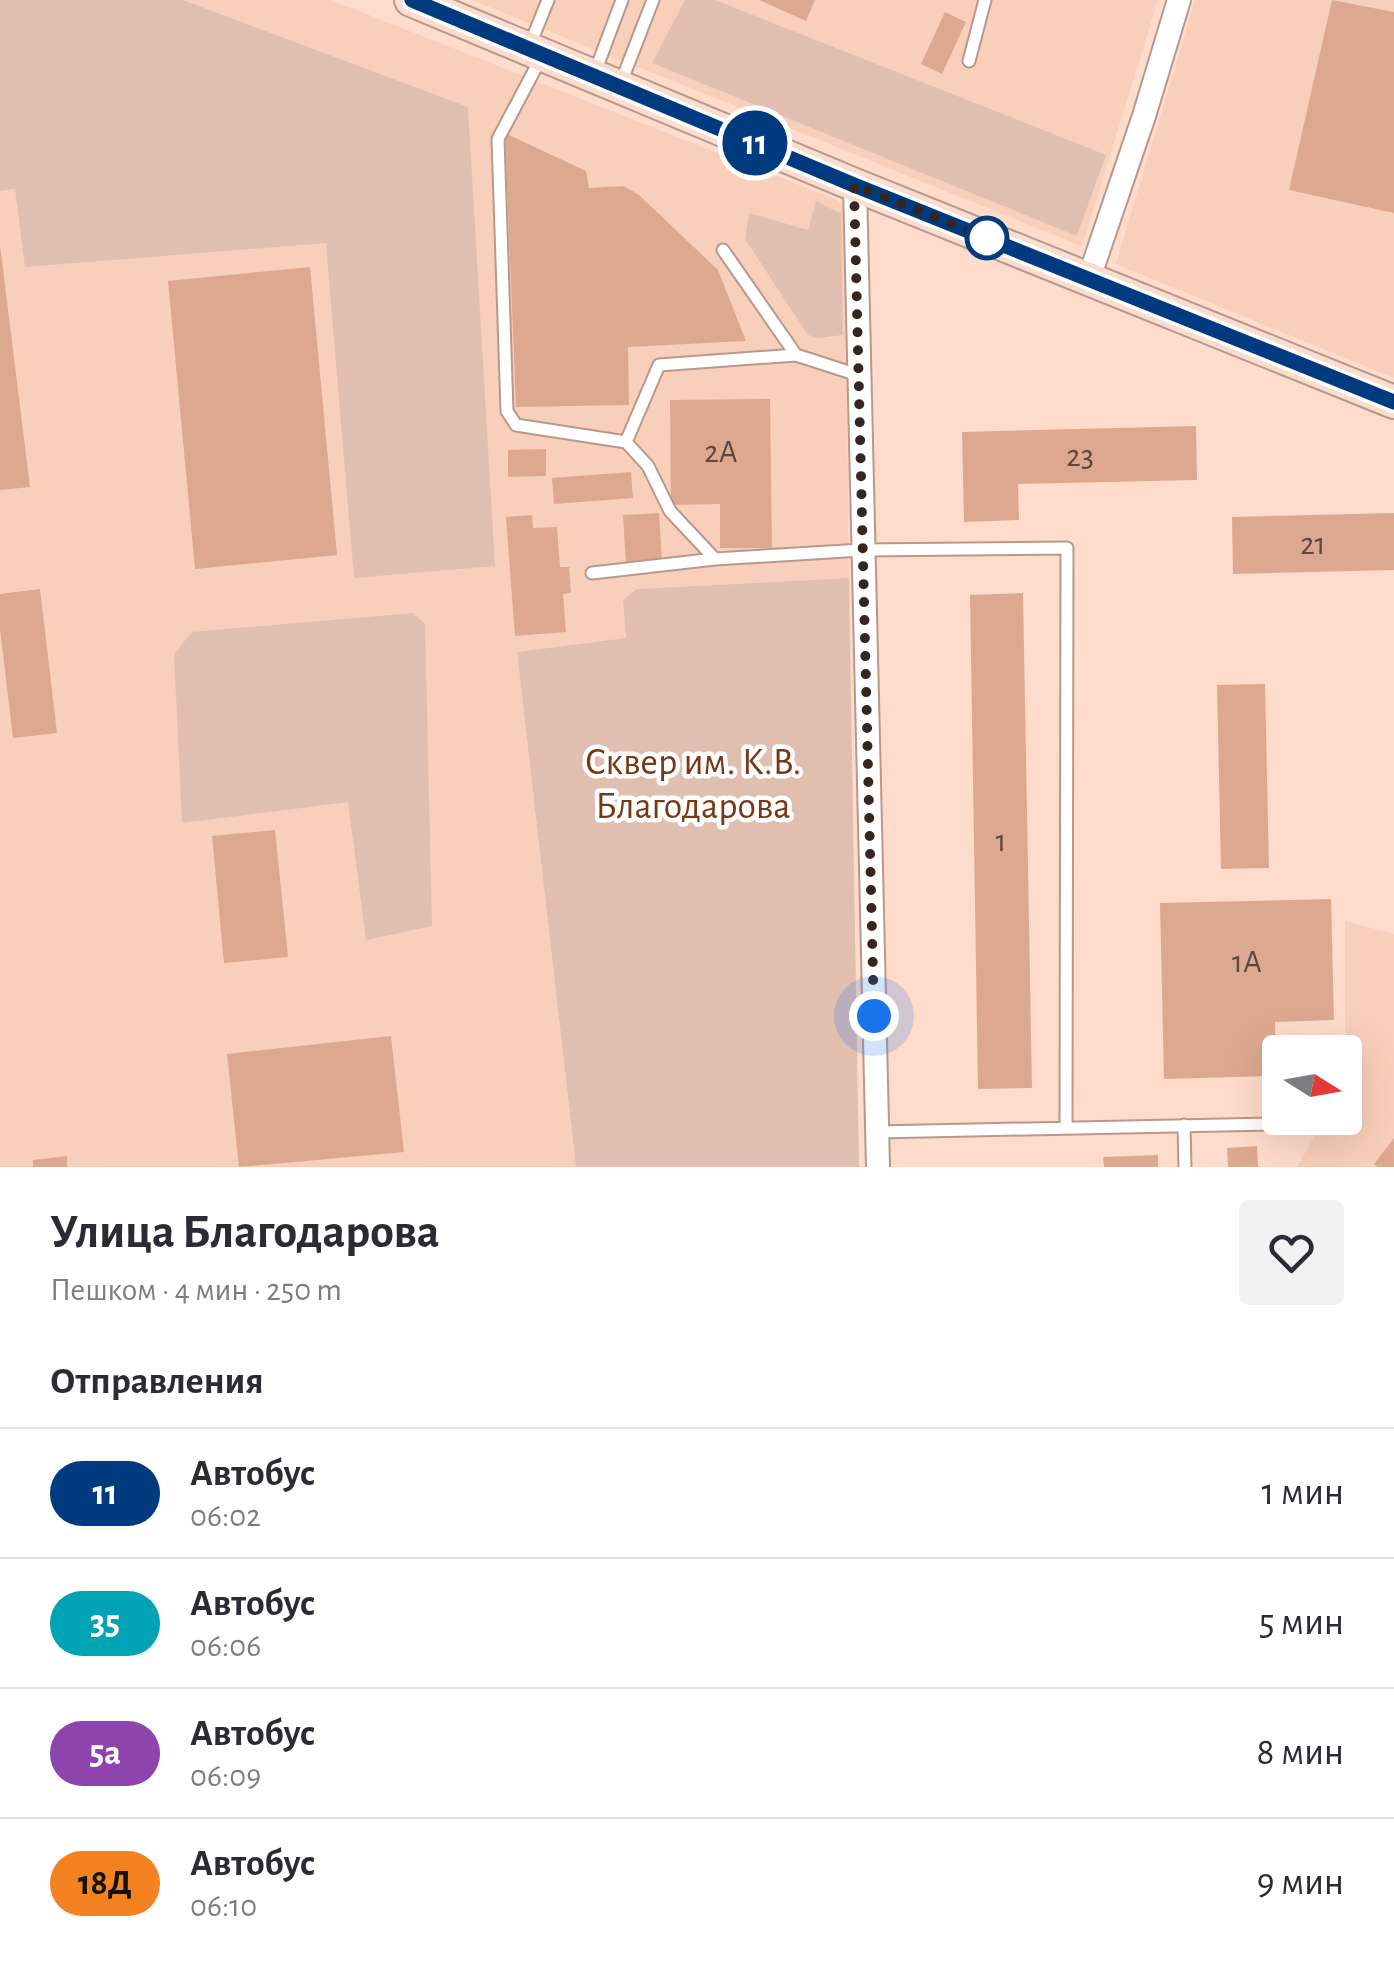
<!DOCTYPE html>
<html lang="ru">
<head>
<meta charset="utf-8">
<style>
	:root { --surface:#fff; --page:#f2f2f3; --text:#2b2b33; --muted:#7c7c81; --line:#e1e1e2 }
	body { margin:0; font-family:"Alegreya Sans",sans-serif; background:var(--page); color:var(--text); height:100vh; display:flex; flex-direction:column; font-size:38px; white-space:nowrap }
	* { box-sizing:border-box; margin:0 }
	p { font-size:32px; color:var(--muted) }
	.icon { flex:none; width:55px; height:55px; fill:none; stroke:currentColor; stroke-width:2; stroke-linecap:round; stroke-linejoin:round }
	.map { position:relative; height:1167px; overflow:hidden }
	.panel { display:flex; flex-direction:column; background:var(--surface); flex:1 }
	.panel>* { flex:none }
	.badge { padding:0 20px; border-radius:32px; font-size:35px; line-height:65px }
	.needle { width:65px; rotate:101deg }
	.buttons { position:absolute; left:1262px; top:1035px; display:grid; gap:20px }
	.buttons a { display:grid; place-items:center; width:100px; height:100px; border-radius:10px; background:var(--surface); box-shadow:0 10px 40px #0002; font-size:50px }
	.you { position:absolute; width:50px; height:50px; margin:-25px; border:8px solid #fff; border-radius:50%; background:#1a73e8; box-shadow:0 0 0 15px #1a73e833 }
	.map>.badge { position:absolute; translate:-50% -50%; box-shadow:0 0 0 5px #fff }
	h2 { padding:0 50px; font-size:38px; line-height:90px }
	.round { display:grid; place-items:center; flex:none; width:105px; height:105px; border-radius:10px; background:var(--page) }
	.head { display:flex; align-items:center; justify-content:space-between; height:170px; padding:0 50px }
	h1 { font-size:48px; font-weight:700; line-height:75px }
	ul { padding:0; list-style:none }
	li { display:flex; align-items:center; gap:30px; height:130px; padding:0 50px; border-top:2px solid var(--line) }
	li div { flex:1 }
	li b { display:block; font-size:38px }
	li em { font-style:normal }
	li .badge { min-width:110px; font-weight:700; text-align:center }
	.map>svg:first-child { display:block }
</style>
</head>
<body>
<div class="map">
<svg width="1394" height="1167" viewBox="0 0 1394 1167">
	<rect width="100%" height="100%" fill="#ffdbcb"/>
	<path fill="#f8cfbb" d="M0,0h331l506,200 8,9 4,369 -212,11 -14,11 4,38 -110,14 59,515h-576z
		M472,0h686l-76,246z
		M1195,0h199v378l-278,-114z
		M1345,921l49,13v233h-97l28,-49h20z"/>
	<path fill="#e1bfb0" d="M0,0h183l285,107 27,459 -141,12 -28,-335 -301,24 -10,-78 -15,2z
		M685,0h30l391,155 -29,81 -425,-173z
		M816,201l25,13 2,121 -25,3 -10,-3 -63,-96 4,-26 59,17z
		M849,578l10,589h-283l-59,-515 109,-14 -3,-38 14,-11z
		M413,613l12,11 7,302 -66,14 -18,-138 -166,21 -8,-169 18,-22z"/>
	<path fill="#dda890" d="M759,0h56l-9,21z
		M1332,0l62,12v201l-105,-23z
		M945,12l21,10 -24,52 -21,-10z
		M505,133l81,38 3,17 35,-2 15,9 79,75 28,71 -118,6 1,58 -113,2z
		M0,245l30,242 -30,3z
		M310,267l27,288 -142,14 -27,-288z
		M770,399l2,149h-52v-44l-49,1 -1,-105z
		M1196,426l1,54 -179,4 1,36 -55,2 -2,-90z
		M546,449v27l-38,1v-27z
		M631,472l2,26 -79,6 -2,-26z
		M659,513l3,49 -36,2 -3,-49z
		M1394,513v57l-161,4 -1,-57z
		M532,515l1,13 24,-1 3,40h9l2,26 -8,1 3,38 -51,4 -9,-119z
		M40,589l17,144 -44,5 -13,-109v-35z
		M1023,593l9,495 -54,1 -8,-494z
		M1265,684l4,184 -48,1 -4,-184z
		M275,830l13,127 -64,6 -12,-127z
		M1331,899l3,121 -59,2 1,54 -112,3 -4,-176z
		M391,1036l13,116 -165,15 -12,-113z
		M1394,1138v29h-16l-4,-3z
		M1257,1146l1,21h-30l-1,-19z
		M1158,1155v12h-54l-1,-10z
		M67,1156v11h-34v-7z"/>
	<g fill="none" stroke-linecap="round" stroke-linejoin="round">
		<defs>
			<path id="lane" d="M529,47l19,-47
				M542,56l-44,83 9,272 9,14 110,17 22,24 22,45 45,48 147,-9 205,-2 -1,580
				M969,61l16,-61
				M595,72l27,-72
				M620,85l33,-85
				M723,250l73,105 62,20
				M626,442l33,-77 137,-10
				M592,573l123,-14
				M1184,1125l1,42
				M877,1132l438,-9"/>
			<path id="street" d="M855,185l23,982
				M1089,278l55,-162 35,-116"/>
			<path id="secondary" d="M411,0l444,185 539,217"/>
		</defs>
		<use href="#lane" stroke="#b99889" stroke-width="15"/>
		<use href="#street" stroke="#b99889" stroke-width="26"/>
		<use href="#secondary" stroke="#b99889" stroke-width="36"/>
		<use href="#lane" stroke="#fff" stroke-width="11"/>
		<use href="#street" stroke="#fff" stroke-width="22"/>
		<use href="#secondary" stroke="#f8ddd0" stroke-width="32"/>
	</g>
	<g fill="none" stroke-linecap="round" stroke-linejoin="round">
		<defs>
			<path id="line" d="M412,0l442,185 540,217"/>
		</defs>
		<use href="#line" stroke="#fff" stroke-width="22"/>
		<use href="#line" stroke="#003b80" stroke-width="15"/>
		<path stroke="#342721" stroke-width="10" stroke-dasharray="0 18" d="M874,1016l-20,-831 133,53"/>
	</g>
	<circle fill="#fff" stroke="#003b80" stroke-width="5" cx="987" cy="238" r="20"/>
	<g text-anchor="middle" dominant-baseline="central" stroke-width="9" stroke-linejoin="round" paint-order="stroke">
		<g font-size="32" fill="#5e473d">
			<text x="721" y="452">2А</text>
			<text x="1080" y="456">23</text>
			<text x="1313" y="544">21</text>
			<text x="1001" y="841">1</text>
			<text x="1247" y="962">1А</text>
		</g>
		<g font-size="38" fill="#783815" stroke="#fff">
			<text x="693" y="763">Сквер им. К.В.<tspan x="693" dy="44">Благодарова</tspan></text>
		</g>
	</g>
</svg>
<div class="buttons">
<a><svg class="needle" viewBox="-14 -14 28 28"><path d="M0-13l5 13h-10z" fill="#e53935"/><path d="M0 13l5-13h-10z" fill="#7c7c81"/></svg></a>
</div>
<div class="you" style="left:874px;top:1016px"></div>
<b class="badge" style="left:755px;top:143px;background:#003b80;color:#fff">11</b>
</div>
<section class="panel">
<div class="head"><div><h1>Улица Благодарова</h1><p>Пешком · 4 мин · 250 m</p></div><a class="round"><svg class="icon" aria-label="heart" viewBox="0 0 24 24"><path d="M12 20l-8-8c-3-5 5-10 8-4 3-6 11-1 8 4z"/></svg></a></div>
<h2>Отправления</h2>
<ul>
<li><span class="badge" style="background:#003b80;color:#fff">11</span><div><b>Автобус</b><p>06:02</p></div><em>1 мин</em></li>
<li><span class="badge" style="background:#00a3b4;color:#fff">35</span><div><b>Автобус</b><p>06:06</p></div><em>5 мин</em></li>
<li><span class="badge" style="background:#8e44ad;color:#fff">5а</span><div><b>Автобус</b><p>06:09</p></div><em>8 мин</em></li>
<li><span class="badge" style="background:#f58220;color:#111">18Д</span><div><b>Автобус</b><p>06:10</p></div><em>9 мин</em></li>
</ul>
</section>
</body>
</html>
